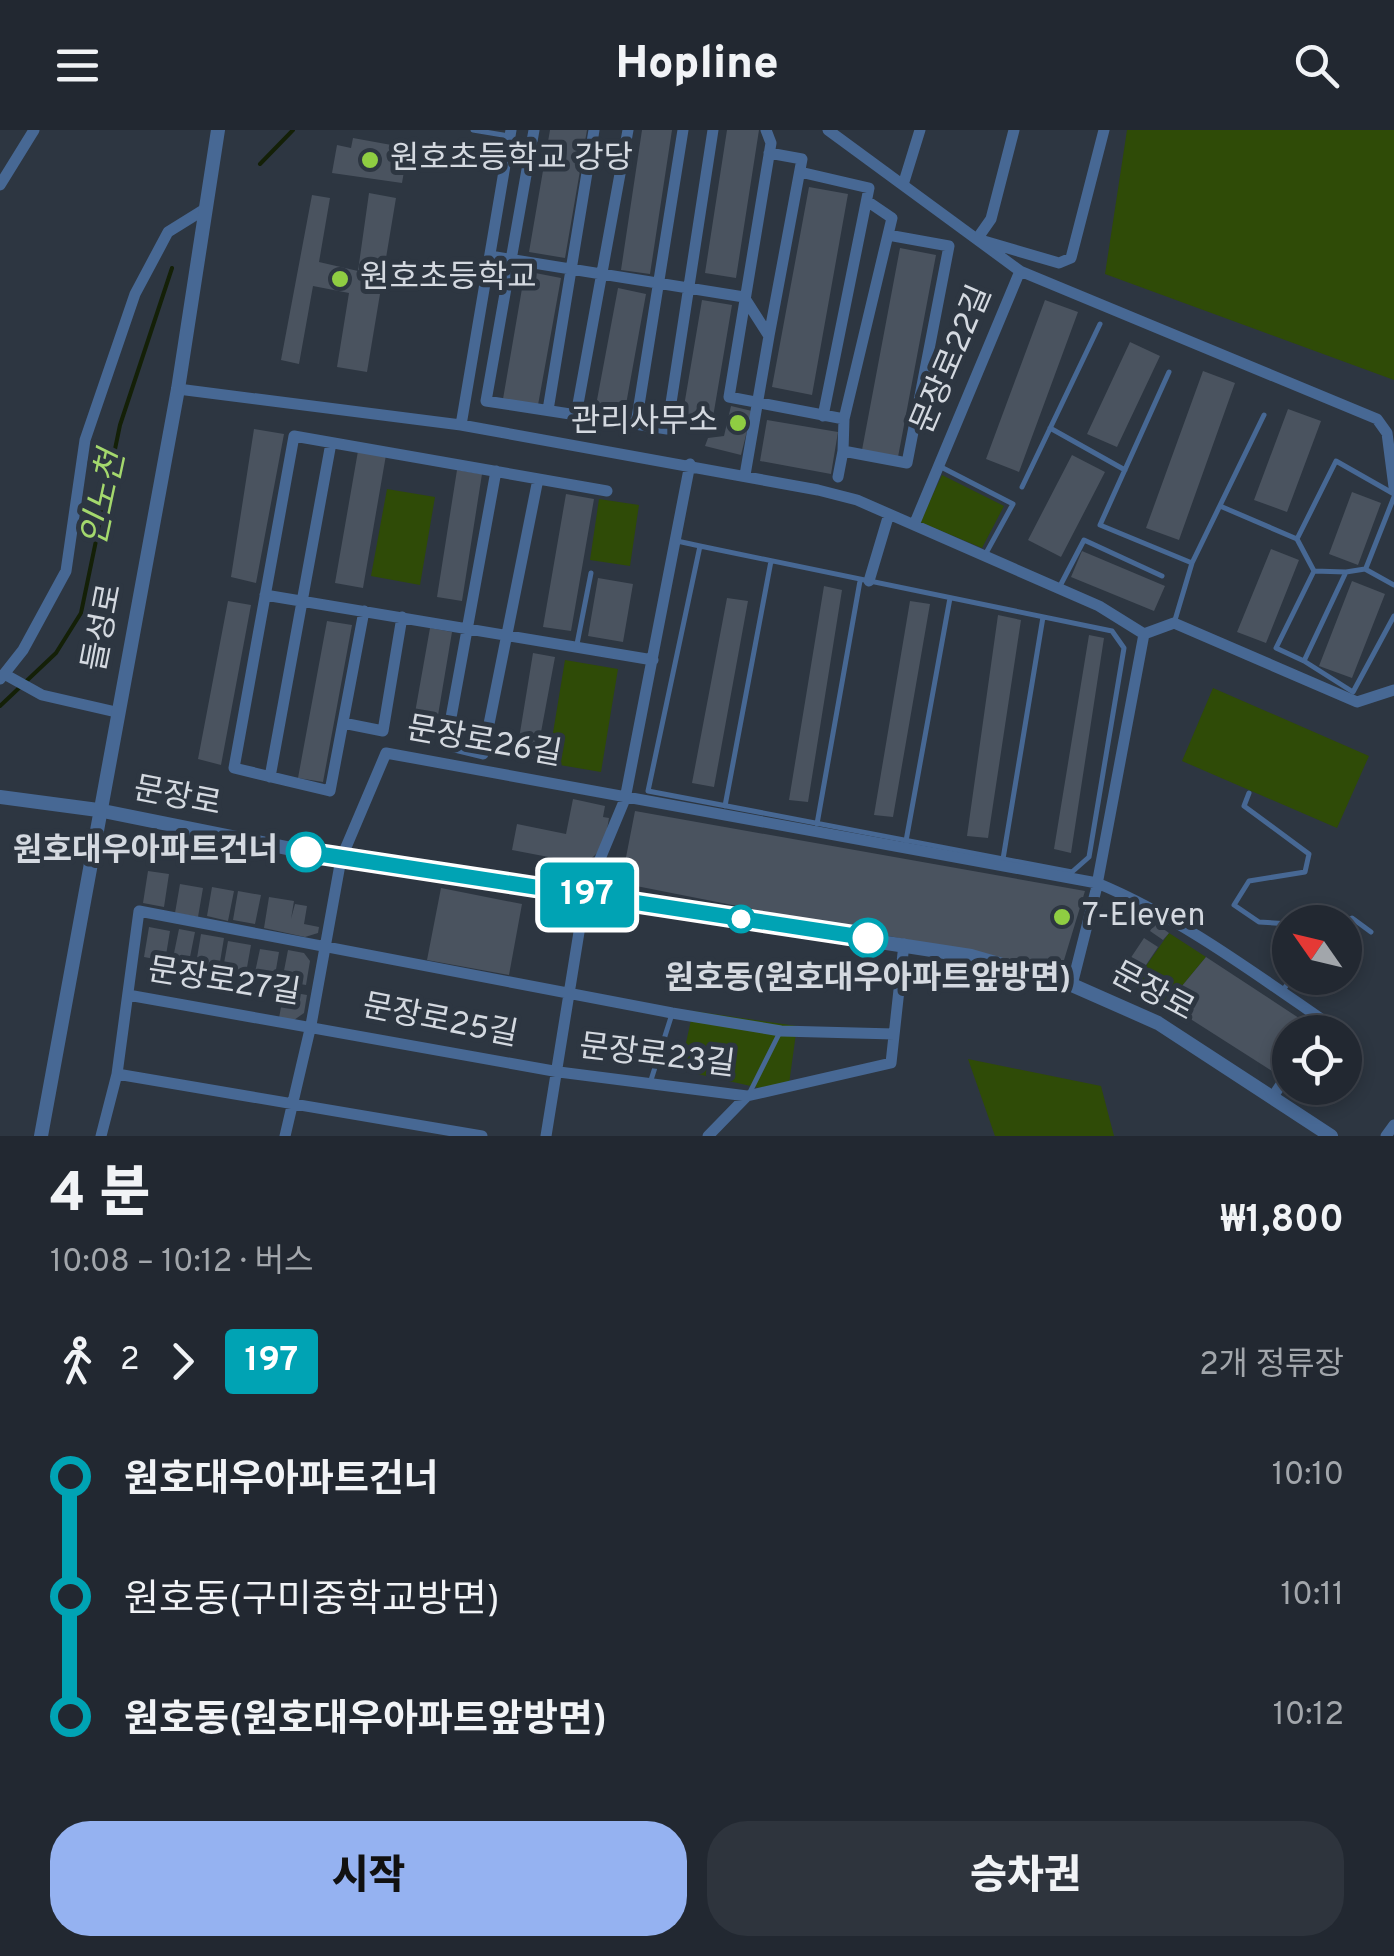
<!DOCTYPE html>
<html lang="ko">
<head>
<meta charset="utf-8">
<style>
	:root { --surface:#222831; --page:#2e343d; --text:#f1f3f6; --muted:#a2a6ab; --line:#3f444d; --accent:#95b2f1 }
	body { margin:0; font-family:Overpass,"Noto Sans KR",sans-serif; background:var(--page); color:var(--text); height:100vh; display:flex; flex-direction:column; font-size:38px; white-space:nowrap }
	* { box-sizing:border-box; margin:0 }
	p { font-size:32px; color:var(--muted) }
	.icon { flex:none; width:55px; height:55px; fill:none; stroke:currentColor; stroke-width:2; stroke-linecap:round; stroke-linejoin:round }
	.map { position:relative; height:1006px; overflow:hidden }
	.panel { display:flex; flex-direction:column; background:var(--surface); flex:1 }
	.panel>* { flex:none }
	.badge { padding:0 20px; border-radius:8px; font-size:35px; line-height:65px }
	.needle { width:65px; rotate:304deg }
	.buttons { position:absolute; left:1272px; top:775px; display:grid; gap:20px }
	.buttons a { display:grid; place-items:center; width:90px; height:90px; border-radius:50%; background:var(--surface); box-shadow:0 5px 15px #0003,0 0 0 2px var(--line); font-size:50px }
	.map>.badge { position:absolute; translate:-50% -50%; box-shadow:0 0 0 5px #fff }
	.legs { display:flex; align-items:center; gap:15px; height:110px; padding:0 50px; font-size:32px }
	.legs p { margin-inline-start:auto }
	.summary { display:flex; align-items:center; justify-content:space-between; height:170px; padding:0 50px }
	h1 { font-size:55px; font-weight:800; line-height:75px }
	.primary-button { display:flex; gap:20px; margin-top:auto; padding:20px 50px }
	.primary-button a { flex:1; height:115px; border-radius:40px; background:var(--accent); color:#111; font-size:40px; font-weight:800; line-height:115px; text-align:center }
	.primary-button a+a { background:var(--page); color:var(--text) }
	ul { padding:0 50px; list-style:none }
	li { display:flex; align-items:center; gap:35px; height:120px; font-size:38px }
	li i { display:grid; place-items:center; width:15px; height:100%; margin:0 12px; background:currentColor }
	li i::after { content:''; width:25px; height:25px; margin:-12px; border:8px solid; border-radius:50%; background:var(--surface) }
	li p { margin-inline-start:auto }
	li:first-child i { background:linear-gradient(#0000 50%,currentColor 0) }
	li:last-child i { background:linear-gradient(currentColor 50%,#0000 0) }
	header { display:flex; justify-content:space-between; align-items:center; height:130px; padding:0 50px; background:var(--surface); font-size:45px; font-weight:800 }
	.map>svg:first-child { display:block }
</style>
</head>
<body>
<header><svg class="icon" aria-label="menu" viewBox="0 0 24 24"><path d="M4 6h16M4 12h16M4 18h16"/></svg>Hopline<svg class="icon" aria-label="search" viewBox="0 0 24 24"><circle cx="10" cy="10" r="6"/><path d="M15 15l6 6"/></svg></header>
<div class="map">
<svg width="1394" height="1006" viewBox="0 0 1394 1006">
	<rect width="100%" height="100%" fill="#2d3641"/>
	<path fill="#2f4b07" d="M1127,0h267v250l-289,-106z
		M942,345l62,31 -22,42 -62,-26z
		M387,359l48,8 -15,88 -49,-9z
		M599,369l40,6 -9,61 -40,-6z
		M565,530l53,9 -17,103 -53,-9z
		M1213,558l156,68 -32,72 -155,-67z
		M1169,803l37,24 -39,47 -35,-18z
		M693,881l104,15 -8,58 -21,6 -88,-20z
		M968,929l133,27 13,50h-119z"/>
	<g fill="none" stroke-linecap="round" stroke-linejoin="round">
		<path stroke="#142007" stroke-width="4" d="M260,34l33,-34
			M0,576l56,-53 25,-40 39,-188 52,-157"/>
	</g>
	<path fill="#4a535f" d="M550,0h37l-22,128 -36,-6z
		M642,0h30l-22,144 -29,-4z
		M727,0h32l-23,148 -31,-5z
		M353,8l55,10 -6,35 -70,-10 5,-28 14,3z
		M809,57l39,7 -36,201 -40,-8z
		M369,63l27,5 -29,174 -30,-5 12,-74 -36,-7 -14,78 -18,-4 31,-165 18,3 -11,64 39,9z
		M900,118l36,7 -38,202 -36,-7z
		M525,141l36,7 -23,127 -35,-6z
		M618,158l28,6 -23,127 -29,-5z
		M702,170l30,5 -20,118 -30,-5z
		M1045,170l33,12 -59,160 -33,-13z
		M1130,212l30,14 -43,91 -30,-13z
		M1203,241l32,12 -56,157 -33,-12z
		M731,276l21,5 -11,44 -36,-9 3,-8 16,-2z
		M1288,279l33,12 -34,91 -33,-12z
		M767,290l71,12 -7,42 -71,-13z
		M254,299l30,5 -28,149 -25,-6z
		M358,321l28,4 -23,133 -28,-5z
		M1072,325l33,17 -44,85 -33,-17z
		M457,340l25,4 -20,127 -25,-4z
		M1352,362l29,11 -23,62 -29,-11z
		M566,364l28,5 -23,132 -28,-4z
		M1271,419l28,11 -33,83 -29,-11z
		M1082,421l83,35 -11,25 -83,-34z
		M598,448l35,6 -10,58 -35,-6z
		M1352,451l33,13 -33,84 -33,-12z
		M824,456l18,4 -34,212 -19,-2z
		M727,468l21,3 -34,186 -22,-4z
		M228,471l23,4 -30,160 -23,-6z
		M910,471l20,3 -37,213 -19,-2z
		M998,485l23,5 -33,218 -21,-2z
		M327,491l25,4 -29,157 -25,-4z
		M430,498l22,4 -19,113 -23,-4z
		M1089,505l15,3 -33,215 -17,-4z
		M533,523l22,4 -19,102 -20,-2z
		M573,669l32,7 -2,11 6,1 -5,29 -19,17 -73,-14 5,-26 49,10z
		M635,681l450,80 -24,79 -440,-87z
		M148,741l21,3 -5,33 -21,-4z
		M180,754l23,4 -5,29 -23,-4z
		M212,757l22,4 -6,30 -21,-5z
		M441,758l81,16 -13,71 -82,-15z
		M238,761l23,4 -6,29 -22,-4z
		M269,767l25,4 -3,18 4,-15 12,2 -3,18 15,3 -1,6 -13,4 -41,-9z
		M1155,793l14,10 -6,7 -13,-9z
		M149,797l21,4 -5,30 -21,-4z
		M179,799l16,3 -6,30 -16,-4z
		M201,804l23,4 -5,30 -23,-4z
		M1144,808l14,9 -26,39 -14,-9z
		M228,811l23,4 -5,28 -23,-4z
		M260,819l19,3 -5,29 -20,-4z
		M288,820l16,3 6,8 -4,24 -24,-4z
		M1206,827l102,67 -6,8h-12v19l-15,22 -108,-69z
		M284,861l23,4 -3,18 -10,7 -15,-2z"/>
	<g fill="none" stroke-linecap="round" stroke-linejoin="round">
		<path stroke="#476894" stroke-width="5" d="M473,0l36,6
			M1169,242l-69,153 92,38
			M1050,298l75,42
			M941,337l72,37 -28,51
			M1022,357l78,-163
			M1220,376l77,33 39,-78 58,33
			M1297,409l17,32 -38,77 28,13
			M677,411l23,5 412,85 12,17 -35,209 -17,15 -424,-81 52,-245
			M1366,438l28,-71
			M1314,441l32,1
			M1394,455l-29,-16 -19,3 -42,89 49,31 41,-76
			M1060,456l24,-46 78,36
			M1175,490l17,-57 72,-148
			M577,514l14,-71
			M1249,663l-5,13 65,48 -4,18 -56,9 -15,24 25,17 31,2
			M725,676l46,-245
			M817,694l43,-243
			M906,711l44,-243
			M1003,729l40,-242
			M1340,792l12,-4 19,14
			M1283,860l9,-12
			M651,950l21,-66
			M749,964l31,-62"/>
		<path stroke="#476894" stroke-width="11" d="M534,0l-48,271 181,28 46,-299
			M766,0l5,13 -42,254 115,22
			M828,0l192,141 -106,254
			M1014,0l-23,89 -14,20 82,24 12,-5 33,-128
			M800,42l69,16 -46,228
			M0,55l34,-55
			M903,55l17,-55
			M867,71l25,17 -48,201 -1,32 64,12 42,-217 -61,-11
			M490,126l254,41 25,39 -24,139
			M1020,141l357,148 10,14 7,54
			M769,206l33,-177 -33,-6
			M178,259l283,36 357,65 39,10 242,106 45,28 -48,256 -24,95
			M548,280l46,-280
			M576,285l52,-285
			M636,294l47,-294
			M461,295l50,-295
			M496,341l-50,274 37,9 55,-275
			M838,347l5,-26
			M869,451l20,-67
			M265,465l388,65
			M364,481l-34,180 -96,-23 60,-332 313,55
			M1144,504l30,-11 183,79 37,-12
			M6,545l36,20 74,17
			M0,549l23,-29 43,-79 19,-131 50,-146 33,-62 37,-23
			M343,593l40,8 19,-114
			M270,647l61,-334
			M128,865l431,77 188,24 144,-33 13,-119
			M117,944l365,62
			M1272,968l18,-27
			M101,1006l16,-62 22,-163 533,102 109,18 113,3
			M285,1006l26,-111 30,-166 45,-106 711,130c80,33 156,89 227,138l-8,11
			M546,1006l39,-241 40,-96 65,-335
			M708,1006l39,-40
			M1386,1006l8,-11"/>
		<path stroke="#476894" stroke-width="14" d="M0,667l98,13 243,49 630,97 101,29 86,38 173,113
			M41,1006l137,-747 40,-259"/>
	</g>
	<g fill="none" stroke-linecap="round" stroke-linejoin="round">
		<defs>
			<path id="line-1" d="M306,722l562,86"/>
		</defs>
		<use href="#line-1" stroke="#fff" stroke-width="22"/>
		<use href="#line-1" stroke="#00a3b4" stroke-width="15"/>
	</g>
	<g fill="#8fcd42" stroke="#2d3641" stroke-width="4">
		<circle cx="370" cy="30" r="10"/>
		<circle cx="340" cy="149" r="10"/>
		<circle cx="738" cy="293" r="10"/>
		<circle cx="1062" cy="787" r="10"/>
	</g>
	<g fill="#fff" stroke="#00a3b4" stroke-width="5">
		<circle cx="306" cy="722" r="18"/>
		<circle cx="741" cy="789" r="12"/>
		<circle cx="868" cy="808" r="18"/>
	</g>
	<g text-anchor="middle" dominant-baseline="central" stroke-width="10" stroke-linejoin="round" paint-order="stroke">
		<g font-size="32" fill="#d4d9e0" stroke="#2d3641" text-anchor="start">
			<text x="390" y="30">원호초등학교 강당</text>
			<text x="360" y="149">원호초등학교</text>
			<text x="718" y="293" text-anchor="end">관리사무소</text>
			<text x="1082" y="787">7-Eleven</text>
		</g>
		<g font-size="32" fill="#d4d9e0" stroke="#2d3641">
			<text transform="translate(953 230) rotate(-67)">문장로22길</text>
			<text transform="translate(104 498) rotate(-79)">들성로</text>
			<text transform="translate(484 613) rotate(10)">문장로26길</text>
			<text transform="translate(177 668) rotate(11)">문장로</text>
			<text transform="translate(224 853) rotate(9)">문장로27길</text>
			<text transform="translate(1152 863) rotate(28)">문장로</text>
			<text transform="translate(440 892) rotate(11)">문장로25길</text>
			<text transform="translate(657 927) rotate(7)">문장로23길</text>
		</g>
		<g font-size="32" font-weight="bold" fill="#d4d9e0" stroke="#2d3641" text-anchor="end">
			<text x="278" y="722">원호대우아파트건너</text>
			<text x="868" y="850" text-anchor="middle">원호동(원호대우아파트앞방면)</text>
		</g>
		<g font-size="35" font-style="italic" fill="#a4d86d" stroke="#2d3641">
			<text transform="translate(105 369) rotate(-78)">인노천</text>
		</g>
	</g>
</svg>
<div class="buttons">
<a><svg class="needle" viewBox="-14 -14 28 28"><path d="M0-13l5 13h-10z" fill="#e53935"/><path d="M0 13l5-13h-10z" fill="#a2a6ab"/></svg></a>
<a><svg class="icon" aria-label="locate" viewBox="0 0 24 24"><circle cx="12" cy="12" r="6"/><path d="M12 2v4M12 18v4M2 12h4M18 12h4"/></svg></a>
</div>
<b class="badge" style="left:587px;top:765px;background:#00a3b4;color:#fff">197</b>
</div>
<section class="panel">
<div class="summary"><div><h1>4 분</h1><p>10:08 – 10:12 · 버스</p></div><b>₩1,800</b></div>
<div class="legs"><svg class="icon" aria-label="walk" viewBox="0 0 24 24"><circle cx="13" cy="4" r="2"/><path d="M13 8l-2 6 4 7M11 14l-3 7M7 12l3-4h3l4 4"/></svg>2<svg class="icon" aria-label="forward" viewBox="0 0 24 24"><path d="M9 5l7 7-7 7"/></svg><b class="badge" style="background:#00a3b4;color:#fff">197</b><p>2개 정류장</p></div>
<ul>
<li><i style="color:#00a3b4"></i><b>원호대우아파트건너</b><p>10:10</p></li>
<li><i style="color:#00a3b4"></i><span>원호동(구미중학교방면)</span><p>10:11</p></li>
<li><i style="color:#00a3b4"></i><b>원호동(원호대우아파트앞방면)</b><p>10:12</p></li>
</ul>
<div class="primary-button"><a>시작</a><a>승차권</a></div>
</section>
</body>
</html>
